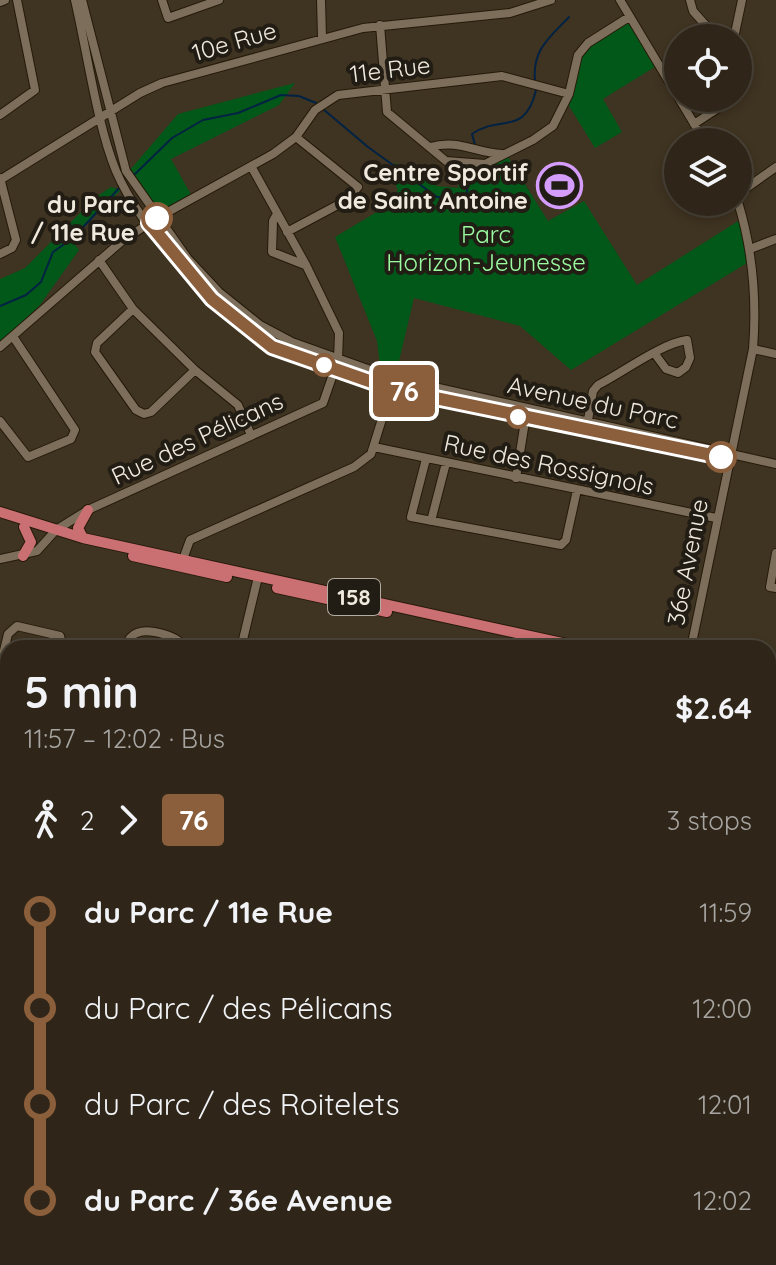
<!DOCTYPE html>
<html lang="en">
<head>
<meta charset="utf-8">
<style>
	:root { --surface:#2f2619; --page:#372e22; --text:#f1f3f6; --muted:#a7a5a2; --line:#4a4338 }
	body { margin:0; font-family:Quicksand,sans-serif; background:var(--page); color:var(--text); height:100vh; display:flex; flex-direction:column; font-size:30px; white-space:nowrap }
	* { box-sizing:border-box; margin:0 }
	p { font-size:26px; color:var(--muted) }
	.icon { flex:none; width:44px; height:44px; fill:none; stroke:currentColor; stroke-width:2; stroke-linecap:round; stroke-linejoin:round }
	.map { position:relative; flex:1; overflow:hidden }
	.drawer { position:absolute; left:0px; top:640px; width:776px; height:626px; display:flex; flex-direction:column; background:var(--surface); border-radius:24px 24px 0 0; box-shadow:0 4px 12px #0003,0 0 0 2px var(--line) }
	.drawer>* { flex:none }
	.badge { padding:0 16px; border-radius:6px; font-size:28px; line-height:52px }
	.buttons { position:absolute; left:664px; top:24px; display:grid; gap:16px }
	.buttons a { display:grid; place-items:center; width:88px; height:88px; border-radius:50%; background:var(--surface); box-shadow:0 4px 12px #0003,0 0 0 2px var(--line); font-size:40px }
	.map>.badge { position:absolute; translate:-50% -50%; box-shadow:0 0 0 4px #fff }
	.legs { display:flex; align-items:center; gap:12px; height:88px; padding:0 24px; font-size:26px }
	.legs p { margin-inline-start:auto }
	.headline { display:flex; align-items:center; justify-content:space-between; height:136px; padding:0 24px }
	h1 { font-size:44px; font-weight:700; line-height:60px }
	ul { padding:0 24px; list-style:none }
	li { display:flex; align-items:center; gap:28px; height:96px; font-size:30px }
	li i { display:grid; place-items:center; width:12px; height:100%; margin:0 10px; background:currentColor }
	li i::after { content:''; width:20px; height:20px; margin:-10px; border:6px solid; border-radius:50%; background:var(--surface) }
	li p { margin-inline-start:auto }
	li:first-child i { background:linear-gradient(#0000 50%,currentColor 0) }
	li:last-child i { background:linear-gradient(currentColor 50%,#0000 0) }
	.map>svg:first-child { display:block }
</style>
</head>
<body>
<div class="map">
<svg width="776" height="1265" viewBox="0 0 776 1265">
	<rect width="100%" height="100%" fill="#3f3321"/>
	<path fill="#025818" d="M629,17l29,48 -55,34 19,33 -27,16 -29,-47 12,-46z
		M295,83l-16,22 -108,54 22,39 -36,20 -27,-48 48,-56z
		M506,154l42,67 36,-20 53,84 106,-67 9,42 -181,110 -51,-44 -106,-28 -19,80 -14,-4 -4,-33 -42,-104 50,-30 13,-17 -9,-18 6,-9 42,23 21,2 4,-23 23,-1z
		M111,187l10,3 -50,49 8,11 -39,55 -40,39v-65l25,-11 71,-71z
		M768,799l8,1v321l-8,57z
		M8,968v290h334l-2,7h-340v-241z"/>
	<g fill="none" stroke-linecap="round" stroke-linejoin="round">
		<path stroke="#022244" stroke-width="2" d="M535,81c-3,-31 14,-43 34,-64
			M323,109l45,38 69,50h29l5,-30
			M475,145l-3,-11c28,-20 53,3 64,-44
			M133,176l39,-38 31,-18 35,-7 43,-18 18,1 17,7
			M0,306l26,-11 15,-13 12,-30 20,-14 48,-52"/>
		<path stroke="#022244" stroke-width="9" d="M0,765l8,4
			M398,1258l6,7"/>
		<defs>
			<path id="minor" d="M75,0c12,51 22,125 41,171 23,55 102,147 155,175 21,11 47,16 69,24 123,44 255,62 383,88l6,-3
				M82,0l44,171 62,88 31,33 41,33 32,17 98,35 386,87
				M162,0l6,18 51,-18
				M321,0l1,37
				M620,0l85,142
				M690,0l3,11 24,27
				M0,2l5,-2
				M380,25l7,87 59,49 39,3 48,-24 20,-14 16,-32 9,-39 10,-12 41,-26
				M734,38l8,-38
				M0,115l35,-25 -18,-90
				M694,124l23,-15 5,-11
				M430,147c29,-8 43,5 72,7
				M0,180l140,-87 22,-10 201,-55 147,-15 41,-13
				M738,194l38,-27
				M277,214l-4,7 -1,31 33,13
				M287,232l60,-32 11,-13 -62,-50
				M750,249l26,-10
				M0,254l12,-6 4,-8 -16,-62
				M99,260l34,49 62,61 43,35 13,30
				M133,309l-36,34 -2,9 41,58 8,4 7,-2 44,-42
				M0,347l122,-106 35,-23 116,-64 23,-17 19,-27 23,-15 164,-19 67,18
				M753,349l23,5
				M0,421l28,36 43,-18 4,-9 -61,-92
				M587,426l6,-35 5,-6c24,-12 64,-42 89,-45l3,18 -4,9 -8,6 -12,-4 -11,-15
				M374,447l342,71
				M426,459l-15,58 150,28 5,-5 11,-50
				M516,478l10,-63
				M431,521l15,-58
				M776,553l-6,34 6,1
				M0,559l37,-8 19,-21 32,-20 235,-107 15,-43 1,-27 -33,-68 -55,-99
				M182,562l8,-22 164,-73 17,-13 22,-70
				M125,648c2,-6 5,-13 12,-15 12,-5 43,3 47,15
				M241,648l17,-71
				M691,648l62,-299c4,-51 0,-98 -15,-147
				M0,667l8,-33 9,-8 43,10 3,12
				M0,685l8,5
				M0,862l8,6
				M448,1258l7,7"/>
			<path id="major" d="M0,512l83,26 502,110
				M83,538l-5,-10 10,-18
				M23,556l8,-14 -7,-15
				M133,556l94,21
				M277,588l110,24
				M768,689l8,2"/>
		</defs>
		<use href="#minor" stroke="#251a09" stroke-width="10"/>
		<use href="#major" stroke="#251a09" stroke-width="12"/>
		<use href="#minor" stroke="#7c6e5a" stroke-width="8"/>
		<use href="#major" stroke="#ca6f72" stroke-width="10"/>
	</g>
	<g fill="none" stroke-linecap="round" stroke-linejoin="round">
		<defs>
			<path id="line-1" d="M157,218l-8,5 63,76 60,48 120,42 329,68"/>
		</defs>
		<use href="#line-1" stroke="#fff" stroke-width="18"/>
		<use href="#line-1" stroke="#8b5e3c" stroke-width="12"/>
	</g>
	<defs>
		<symbol id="stadium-ring" viewBox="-11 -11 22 22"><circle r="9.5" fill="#211c14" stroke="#d49cfb" stroke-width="1.5"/><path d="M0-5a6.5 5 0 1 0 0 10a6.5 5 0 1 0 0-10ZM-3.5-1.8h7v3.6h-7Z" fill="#d49cfb"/></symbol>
	</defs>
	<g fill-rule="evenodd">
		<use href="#stadium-ring" x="534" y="160" width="51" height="51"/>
	</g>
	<g fill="#fff" stroke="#8b5e3c" stroke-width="4">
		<circle cx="157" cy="218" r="14"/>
		<circle cx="324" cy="365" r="10"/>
		<circle cx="518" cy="417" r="10"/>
		<circle cx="721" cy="457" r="14"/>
	</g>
	<g text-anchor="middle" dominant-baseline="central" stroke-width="8" stroke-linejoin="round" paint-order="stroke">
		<rect fill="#211c14" stroke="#b2aca1" stroke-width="2" x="328" y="579" width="52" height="36" rx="6"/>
		<g font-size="22" font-weight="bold" fill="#f0e9dd">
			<text x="354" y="597">158</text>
		</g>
		<g font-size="24" fill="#f0e9dd" stroke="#211c14">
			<text transform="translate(234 41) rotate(-16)">10e Rue</text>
			<text transform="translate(390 69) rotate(-7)">11e Rue</text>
			<text transform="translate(593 402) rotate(12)">Avenue du Parc</text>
			<text transform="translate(197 438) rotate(-25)">Rue des Pélicans</text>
			<text transform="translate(549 464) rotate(12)">Rue des Rossignols</text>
			<text transform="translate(687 562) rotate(-79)">36e Avenue</text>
		</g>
		<g font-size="24" font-weight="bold" fill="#f0e9dd" stroke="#211c14" text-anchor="end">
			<text x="528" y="172">Centre Sportif<tspan x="528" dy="28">de Saint Antoine</tspan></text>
		</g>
		<g font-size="24" font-weight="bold" fill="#f0e9dd" stroke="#211c14" text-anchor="end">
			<text x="135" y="204">du Parc<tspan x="135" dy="28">/ 11e Rue</tspan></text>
		</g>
		<g font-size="24" fill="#9afba1" stroke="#211c14">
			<text x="486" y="234">Parc<tspan x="486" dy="28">Horizon-Jeunesse</tspan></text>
		</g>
	</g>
</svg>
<div class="buttons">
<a><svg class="icon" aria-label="locate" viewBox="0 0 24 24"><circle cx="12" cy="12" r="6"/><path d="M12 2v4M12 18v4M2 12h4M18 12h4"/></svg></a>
<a><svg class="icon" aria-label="layers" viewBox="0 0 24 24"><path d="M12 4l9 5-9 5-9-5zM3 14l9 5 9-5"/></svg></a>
</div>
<b class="badge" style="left:404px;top:391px;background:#8b5e3c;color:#fff">76</b>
<section class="drawer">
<div class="headline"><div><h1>5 min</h1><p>11:57 – 12:02 · Bus</p></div><b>$2.64</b></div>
<div class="legs"><svg class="icon" aria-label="walk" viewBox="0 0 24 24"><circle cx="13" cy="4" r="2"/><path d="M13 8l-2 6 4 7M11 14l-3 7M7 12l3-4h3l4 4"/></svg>2<svg class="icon" aria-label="forward" viewBox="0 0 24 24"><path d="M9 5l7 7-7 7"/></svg><b class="badge" style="background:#8b5e3c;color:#fff">76</b><p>3 stops</p></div>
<ul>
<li><i style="color:#8b5e3c"></i><b>du Parc / 11e Rue</b><p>11:59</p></li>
<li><i style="color:#8b5e3c"></i><span>du Parc / des Pélicans</span><p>12:00</p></li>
<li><i style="color:#8b5e3c"></i><span>du Parc / des Roitelets</span><p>12:01</p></li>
<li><i style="color:#8b5e3c"></i><b>du Parc / 36e Avenue</b><p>12:02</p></li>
</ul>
</section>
</div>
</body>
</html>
